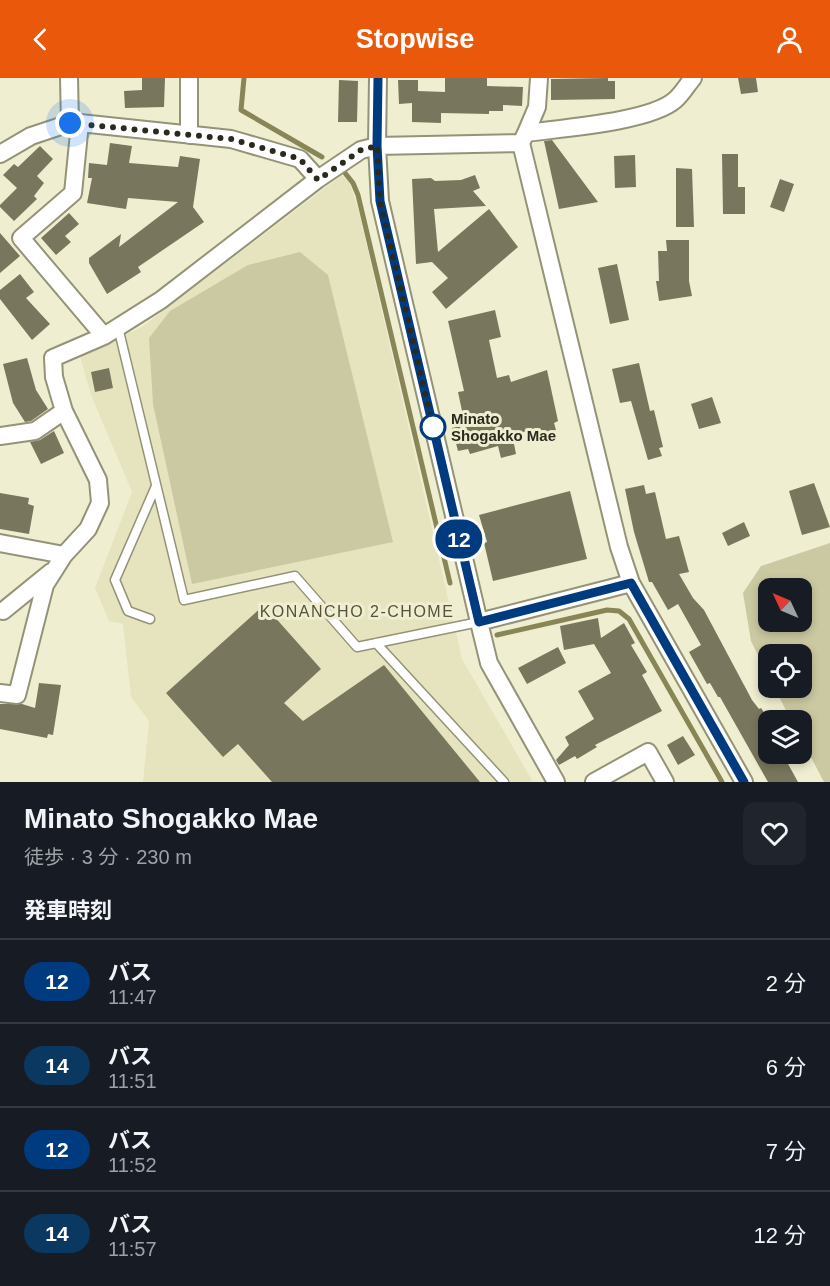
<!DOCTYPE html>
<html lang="ja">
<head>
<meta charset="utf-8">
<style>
	:root { --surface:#171b24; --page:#20242c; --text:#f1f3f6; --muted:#9ea1a6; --line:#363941; --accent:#ea580c }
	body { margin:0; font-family:Arial,"Noto Sans JP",sans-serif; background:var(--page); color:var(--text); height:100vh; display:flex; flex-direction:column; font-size:22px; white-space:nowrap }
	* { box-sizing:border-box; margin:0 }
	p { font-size:20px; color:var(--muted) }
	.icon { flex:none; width:33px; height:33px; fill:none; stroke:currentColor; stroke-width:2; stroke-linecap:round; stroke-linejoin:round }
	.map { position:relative; height:704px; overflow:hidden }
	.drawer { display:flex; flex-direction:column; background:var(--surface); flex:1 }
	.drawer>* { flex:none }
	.badge { padding:0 12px; border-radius:20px; font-size:21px; line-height:39px }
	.needle { width:39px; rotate:314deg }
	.fabs { position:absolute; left:758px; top:500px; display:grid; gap:12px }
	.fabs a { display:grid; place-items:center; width:54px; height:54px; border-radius:12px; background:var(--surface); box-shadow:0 3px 9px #0003; font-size:30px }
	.you { position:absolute; width:30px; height:30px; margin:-15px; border:4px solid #fff; border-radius:50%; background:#1a73e8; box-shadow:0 0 0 9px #1a73e833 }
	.map>.badge { position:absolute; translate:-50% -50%; box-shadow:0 0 0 3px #fff }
	h2 { padding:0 24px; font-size:22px; line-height:54px }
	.round { display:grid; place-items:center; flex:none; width:63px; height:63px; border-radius:12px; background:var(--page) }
	.summary { display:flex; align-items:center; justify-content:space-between; height:102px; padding:0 24px }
	h1 { font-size:28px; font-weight:700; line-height:45px }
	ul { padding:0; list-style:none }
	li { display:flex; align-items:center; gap:18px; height:84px; padding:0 24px; border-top:2px solid var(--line) }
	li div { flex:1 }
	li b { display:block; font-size:22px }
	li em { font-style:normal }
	li .badge { min-width:66px; font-weight:700; text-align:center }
	header { display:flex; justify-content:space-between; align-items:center; height:78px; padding:0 24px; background:var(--accent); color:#fff; font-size:27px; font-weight:700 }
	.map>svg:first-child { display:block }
</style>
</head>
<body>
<header><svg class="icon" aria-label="back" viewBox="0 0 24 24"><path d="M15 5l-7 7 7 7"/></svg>Stopwise<svg class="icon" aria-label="person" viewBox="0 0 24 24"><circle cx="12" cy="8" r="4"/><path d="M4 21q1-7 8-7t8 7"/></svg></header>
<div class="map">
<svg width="830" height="704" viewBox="0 0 830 704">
	<rect width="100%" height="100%" fill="#efeed0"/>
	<path fill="#e6e4bf" d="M342,97l8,8 9,29 103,447 70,121 -2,2h-387l6,-61 -18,-24 -8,-73 -14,-3 -14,-33 37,-96 -41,-97 -11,-39 62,-29z"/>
	<path fill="#cbc9a2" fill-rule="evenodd" d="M300,174l28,23 65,267 -201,42 -39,-180 -4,-66 21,-27 78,-46z
		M830,465v239h-6l-23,-44v-18h-10l-17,-33h27v-33h-33v21l-17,-34 -8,-48 18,-27zM768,510h33v33h-33z"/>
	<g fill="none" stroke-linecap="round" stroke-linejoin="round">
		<path stroke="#888656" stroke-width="5" d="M244,0l-3,32 81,47
			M345,95l8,10 5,12 92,388
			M497,557l110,-25 12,1 10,8 93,163"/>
	</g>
	<path fill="#78775d" d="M142,0h23l-1,29 -39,1 -1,-17 18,-1z
		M445,0h42v8l36,1 -1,19 -19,-1v6h-14v3l-48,-1v10l-29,-1v-19l-13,1 -1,-24h20v11l27,1z
		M608,0v3h7v18l-64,1v-21z
		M738,0h18l2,14 -17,2z
		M339,2l19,1 -1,41h-19z
		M552,62l46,62 -39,7 -15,-68z
		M110,65l22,3 -3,17 49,4 2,-11 20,3 -7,48 11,15 -66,45 3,5 -34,22 -18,-31v-5l32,-24 -2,13 59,-45 -50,-4 -2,11 -39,-6 5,-25h-4l1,-15 18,2z
		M40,68l13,13 -16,17 7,7 -10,13 3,3 -23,22 -14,-14v-2l17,-17 -14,-13 11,-11 4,3z
		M722,76h16v33h7v27h-22z
		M635,77l1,32 -21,1 -1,-32z
		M676,90l16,1 2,58h-18z
		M475,97l5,13 -7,3 13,15 -52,3 4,43 51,-43 29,38 -72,62 -14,-17 16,-14 -16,-16 -16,2 -4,-85 19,-1 4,3 26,-1z
		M780,101l14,5 -10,28 -14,-5z
		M69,135l10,11 -14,12 6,6 -15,13 -15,-17z
		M0,155l20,23 -20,17z
		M666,162h23v41l3,15 -33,5 -3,-20h3l-1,-30h9z
		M617,186l12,56 -19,4 -12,-56z
		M20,196l14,18 -8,6 24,26 -18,16 -32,-41v-9z
		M495,232l6,27 -12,3 8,38 12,-3 2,7 36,-12 11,51 -4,2 2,7 -15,3 -1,-4 -28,5 4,20 -15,4 -3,-12 -28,8 -2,-5 -10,2 -6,-23 13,-3 -7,-33 6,-1 -16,-70z
		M27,280l9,32 12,19 -17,12 -6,1 -12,-19 -10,-39z
		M639,285l11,48 4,-1 9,37 -4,1 3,8 -14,4 -17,-59 -11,2 -8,-34z
		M109,290l4,20 -18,4 -4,-20z
		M712,319l9,26 -22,6 -8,-25z
		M54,353l10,22 -23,11 -11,-22 10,-2z
		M814,405l16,44 -28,8 -13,-44z
		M644,407l2,9 9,-2 11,47 13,-3 10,36 -10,2 14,24 11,12 48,90 7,9 2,-1 7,10v35h14l16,29h-30l-48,-85h-2l-8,-14 -3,1 -18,-32 12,-7 -23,-41 -10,6 -16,-28h-3l-15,-50 -9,-43z
		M570,413l17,68 -94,22 -9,-38 3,-1 -8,-27z
		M0,415l29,5 -1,6 6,2 -5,28 -29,-5z
		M744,444l6,14 -22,10 -6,-13z
		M264,527l57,64 -37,34 19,18 81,-56 96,117h-208l-34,-38 -15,13 -57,-64z
		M598,540l3,20 23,-15 11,20 -4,2 16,27 -5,3 20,36 -67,34 2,2 -20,12 -2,-3 -16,9 -3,-5 13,-15 -4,-8 29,-18 -16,-28 33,-18 -17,-29 -30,6 -4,-24z
		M558,569l8,16 -39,21 -9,-16z
		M39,605l22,2 -8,50 -5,-1 -1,4 -47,-9v-25h22l13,4z
		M683,658l12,19 -17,10 -11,-20z"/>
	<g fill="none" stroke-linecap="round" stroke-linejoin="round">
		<defs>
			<path id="lane" d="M118,249l66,273 111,-24 62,71 122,-25
				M150,541l-22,-8 -13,-31 41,-94
				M376,565l128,139"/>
			<path id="street" d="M69,0l1,45h10
				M378,0l-1,68 3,55 99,421 10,41 67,119
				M526,55l11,-26 2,-29
				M189,57v-57
				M521,65l98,404 12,36 113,199
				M0,76l31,-18 39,-13
				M104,258l-83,-98 52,-45 7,-70 151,16 69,20 18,20
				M0,358l35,-5 29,-20
				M0,465l64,12
				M3,533l48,-39
				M479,544l152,-39
				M0,615l17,2 28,-110 19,-30 24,-26 12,-26 -2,-23 -34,-69 -10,-34 -1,-19 51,-22 57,-36 157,-121 43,-29 16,-4 144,-3 5,-10c36,-5 124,-11 149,-33 7,-6 12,-15 18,-22
				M594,704l54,-30 17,30"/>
		</defs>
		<use href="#lane" stroke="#949378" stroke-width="11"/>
		<use href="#street" stroke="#949378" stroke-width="20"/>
		<use href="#lane" stroke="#fff" stroke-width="8"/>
		<use href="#street" stroke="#fff" stroke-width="16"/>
	</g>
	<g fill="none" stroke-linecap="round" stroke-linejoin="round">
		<defs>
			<path id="line" d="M378,0l-1,68 3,55 99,421 152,-39 113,199"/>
		</defs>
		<use href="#line" stroke="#fff" stroke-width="14"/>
		<use href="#line" stroke="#003b80" stroke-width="9"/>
		<path stroke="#2a2a1f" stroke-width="6" stroke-dasharray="0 10.8" d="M70,45l161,16 69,20 18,21 43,-30 16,-4 3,55 53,226"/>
	</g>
	<circle fill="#fff" stroke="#003b80" stroke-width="3" cx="433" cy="349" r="12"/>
	<g text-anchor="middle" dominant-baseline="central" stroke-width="6" stroke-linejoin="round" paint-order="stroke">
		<g font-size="15" font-weight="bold" fill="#2a2a1f" stroke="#efeed0" text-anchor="start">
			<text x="451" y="340">Minato<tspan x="451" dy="17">Shogakko Mae</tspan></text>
		</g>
		<g font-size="16" letter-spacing="1.5" fill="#55543b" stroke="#efeed0">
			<text x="357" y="533">KONANCHO 2-CHOME</text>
		</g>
	</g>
</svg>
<div class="fabs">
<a><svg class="needle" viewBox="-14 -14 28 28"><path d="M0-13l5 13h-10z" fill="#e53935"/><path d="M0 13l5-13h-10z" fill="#9ea1a6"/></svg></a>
<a><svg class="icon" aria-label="locate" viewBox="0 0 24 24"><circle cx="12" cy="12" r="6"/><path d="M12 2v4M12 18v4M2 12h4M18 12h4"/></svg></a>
<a><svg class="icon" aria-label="layers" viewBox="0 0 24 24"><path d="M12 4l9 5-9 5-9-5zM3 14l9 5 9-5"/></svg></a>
</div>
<div class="you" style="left:70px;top:45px"></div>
<b class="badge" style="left:459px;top:461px;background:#003b80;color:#fff">12</b>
</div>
<section class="drawer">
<div class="summary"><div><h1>Minato Shogakko Mae</h1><p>徒歩 · 3 分 · 230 m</p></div><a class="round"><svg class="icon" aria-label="heart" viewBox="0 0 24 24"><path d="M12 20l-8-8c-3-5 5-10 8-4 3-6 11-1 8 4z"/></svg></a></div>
<h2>発車時刻</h2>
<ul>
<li><span class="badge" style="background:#003b80;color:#fff">12</span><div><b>バス</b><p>11:47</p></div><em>2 分</em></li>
<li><span class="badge" style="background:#0b3861;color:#fff">14</span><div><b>バス</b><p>11:51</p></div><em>6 分</em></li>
<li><span class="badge" style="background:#003b80;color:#fff">12</span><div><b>バス</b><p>11:52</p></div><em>7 分</em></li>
<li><span class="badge" style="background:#0b3861;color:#fff">14</span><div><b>バス</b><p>11:57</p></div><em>12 分</em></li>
</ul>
</section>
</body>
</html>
